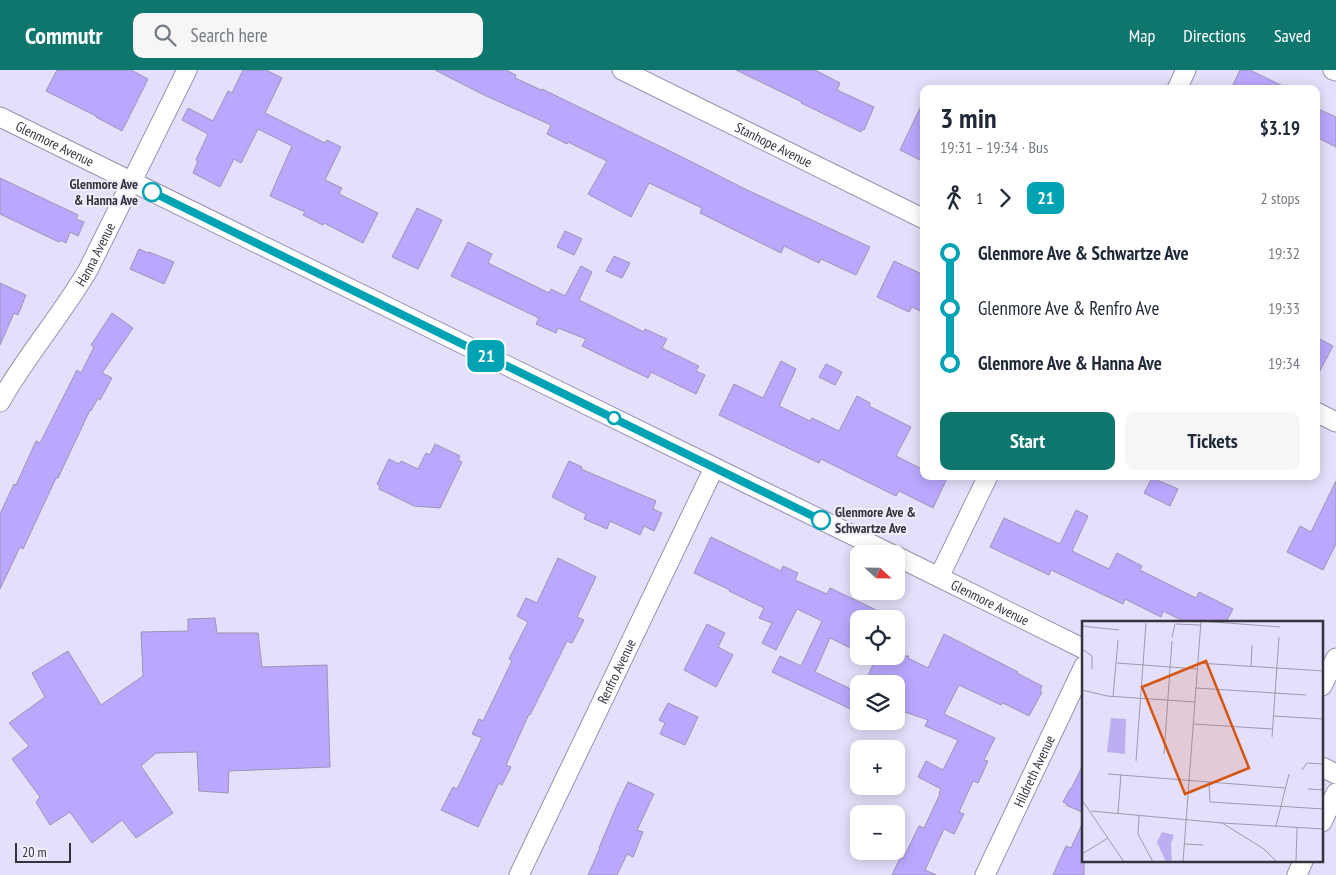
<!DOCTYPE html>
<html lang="en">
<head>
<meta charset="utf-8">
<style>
	:root { --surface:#fff; --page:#f6f6f7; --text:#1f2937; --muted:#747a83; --accent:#0f766e }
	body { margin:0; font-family:"PT Sans Narrow",sans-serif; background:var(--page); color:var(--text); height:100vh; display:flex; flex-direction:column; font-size:19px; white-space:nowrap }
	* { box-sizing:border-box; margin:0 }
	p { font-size:16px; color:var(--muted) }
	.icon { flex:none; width:28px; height:28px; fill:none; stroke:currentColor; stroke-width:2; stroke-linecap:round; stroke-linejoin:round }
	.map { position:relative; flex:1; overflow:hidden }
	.drawer { position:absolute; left:920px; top:15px; width:400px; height:395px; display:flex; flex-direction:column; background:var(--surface); border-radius:10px; box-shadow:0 2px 12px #0003 }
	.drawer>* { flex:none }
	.badge { padding:0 10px; border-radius:8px; font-size:18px; line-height:32px }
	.needle { width:32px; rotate:112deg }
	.buttons { position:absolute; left:850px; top:475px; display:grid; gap:10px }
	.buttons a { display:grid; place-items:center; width:55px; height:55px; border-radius:10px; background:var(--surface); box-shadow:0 2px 12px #0003; font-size:25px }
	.scale { position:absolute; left:15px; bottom:12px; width:56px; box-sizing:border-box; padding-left:5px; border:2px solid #35333f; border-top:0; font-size:14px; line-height:18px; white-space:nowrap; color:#35333f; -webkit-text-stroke:4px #f1eefc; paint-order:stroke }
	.map>.badge { position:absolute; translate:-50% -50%; box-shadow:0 0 0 2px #fff }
	.legs { display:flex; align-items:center; gap:8px; height:55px; padding:0 20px; font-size:16px }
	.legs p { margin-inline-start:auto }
	.headline { display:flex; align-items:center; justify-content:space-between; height:85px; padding:0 20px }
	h1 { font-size:28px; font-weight:700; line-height:38px }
	.primary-button { display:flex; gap:10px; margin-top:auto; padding:10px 20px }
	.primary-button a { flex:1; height:58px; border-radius:10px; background:var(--accent); color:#fff; font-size:20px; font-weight:700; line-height:58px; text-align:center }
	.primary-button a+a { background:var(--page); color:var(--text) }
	ul { padding:0 20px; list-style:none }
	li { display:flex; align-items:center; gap:18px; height:55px; font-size:19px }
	li i { display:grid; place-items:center; width:8px; height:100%; margin:0 6px; background:currentColor }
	li i::after { content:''; width:12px; height:12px; margin:-6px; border:4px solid; border-radius:50%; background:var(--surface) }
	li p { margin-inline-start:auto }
	li:first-child i { background:linear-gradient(#0000 50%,currentColor 0) }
	li:last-child i { background:linear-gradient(currentColor 50%,#0000 0) }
	header { display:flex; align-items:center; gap:30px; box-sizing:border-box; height:70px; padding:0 25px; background:var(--accent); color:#fff }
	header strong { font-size:24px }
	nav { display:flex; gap:28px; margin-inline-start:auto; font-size:18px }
	.search { width:350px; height:45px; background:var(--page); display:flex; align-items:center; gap:12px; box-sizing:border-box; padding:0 18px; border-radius:10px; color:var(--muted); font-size:19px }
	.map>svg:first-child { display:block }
</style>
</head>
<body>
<header>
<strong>Commutr</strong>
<div class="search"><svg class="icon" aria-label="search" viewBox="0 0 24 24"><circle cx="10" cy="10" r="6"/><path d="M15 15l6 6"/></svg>Search here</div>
<nav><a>Map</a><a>Directions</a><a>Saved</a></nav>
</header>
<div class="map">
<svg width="1336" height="805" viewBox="0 0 1336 805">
	<rect width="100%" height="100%" fill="#e4dffa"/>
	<path fill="#bba7fd" stroke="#9b95b4" d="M57,0h74l17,9 -26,52 -26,-14v-1l-50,-25z
		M243,0h23l16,8 -17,35 60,30 2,-3 14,7 -16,33 17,8 -3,6 39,19 -15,30 -39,-20 -1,2 -20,-10 2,-3 -35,-16 22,-50 -34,-17 -17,34 -7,-4 -14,28 -27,-14 5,-12 -2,-1 12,-26 -26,-14 6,-12 25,13 15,-30 4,2z
		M435,0h71l10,5 -1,3 26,12 1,-1 140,68 63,32 125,58 -14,28 -35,-16 -2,4 -35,-17 -3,7 -81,-40 2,-5 -53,-25 -18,34 -43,-23 19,-33 -39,-19 -1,2 -20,-10 4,-9 -67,-30z
		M736,0h79l25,13 -3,7 37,17 -10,23 -2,-1 -1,3 -60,-29 1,-1z
		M1240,0h10l39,19h-58z
		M924,30v62l-24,-12z
		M1316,38l20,9v30l-20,-10z
		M0,108l78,37 -2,4 8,3 -6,14 -8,-4 -4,11 -6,-3 -1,2 -59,-28z
		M417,138l25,12 -24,49 -26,-12z
		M565,161l17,8 -8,16 -17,-8z
		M468,172l24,12 -4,9 61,30 2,-4 14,7 16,-30 11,6 -13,28 65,32 1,-3 22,10 -5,9 37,18 -3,5 9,4 -9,19 -45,-22 -3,6 -66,-32 4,-7 -28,-11 -2,5 -20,-9 3,-6 -88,-42z
		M139,179l9,4 1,-1 25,10 -10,22 -34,-15z
		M614,186l16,7 -8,15 -16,-7z
		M894,191l30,14v38l-12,-6 -3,5 -32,-15z
		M0,213l26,12 -8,20 -4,-2 -14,32z
		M112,243l21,15 -31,45 10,5 -12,22 -2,-2 -7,13 -1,-1 -32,68h-2l-33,71 -3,-2 -20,42v-75l14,-30 2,1 20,-44 4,2 37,-73 4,3 13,-26 -3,-2z
		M1316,267l17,9 -17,32z
		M781,291l15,8 -17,37 31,15 2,-3 27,13 18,-35 13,7 -1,3 42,21 -15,29 28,14v6h24l-15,32 -34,-17 -3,5 -75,-37 -2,4 -100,-48 15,-31 29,14z
		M826,294l16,8 -7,13 -16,-8z
		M435,374l25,12 -2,4 4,2 -22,46 -26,-2 -35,-17 1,-3 -3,-2 12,-25 10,5 2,-3 17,8 8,-16 4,2z
		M569,391l13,6 -1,2 75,32 -3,8 9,4 -8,18 -10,-5 -4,9 -30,-14 -3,8 -23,-10 2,-5 -34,-17z
		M1152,408l26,11 -8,17 -26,-13z
		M1336,411v63l-13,26 -36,-18 13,-26 11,6z
		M1076,440l12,6 -16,35 37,18 8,-16 25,13 -2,4 56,28 3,-6 34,17 -7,13h-41l-22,-11 -2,6 -36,-18 -2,5 -72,-34 -2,5 -59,-28 14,-29 56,26z
		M711,467l70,34 2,-5 15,7 -3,7 32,14 3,-6 65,31h-36v33l-29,-14 -15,34 44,21v20l-87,-41 8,-16 21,10 21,-45 -25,-12 -21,41 -14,-7 10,-20 -13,-5 5,-10 -35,-17 1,-1 -36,-17z
		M558,488l38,19 -19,40 7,3 -12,23 -5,-2 -37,74 -1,-1 -23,51 5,2 -9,18 -3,-2 -21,44 -37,-17 12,-23 4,2 25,-51 -10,-4 7,-15 4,2 29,-60 -3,-2 19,-37 -11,-6 9,-18 11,5z
		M215,548l2,15h41l4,34 65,-2 3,102 -101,4 -1,22 -29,-2 -2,-39 -41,1 -15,13 32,47 -37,25 -14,-18 -30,23 -22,-31 -20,13 -14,-23 4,-5 -28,-38 17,-13 -20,-23 36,-26 -13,-24 36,-22 33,54 42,-29 -2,-44 47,-1v-12z
		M707,554l18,9 -7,14 15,8 -17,32 -32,-17z
		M944,564l74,38 -1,1 25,13 -2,5 2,1 -13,24 -26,-13 -2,2 -42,-20 -15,29 51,24 -11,22 4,1 -10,22 -5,-2 -14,31 5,2 -10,20 -10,-5 -19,41 11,5h-44l8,-17 3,1 16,-33 5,2 16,-34 -1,-1 2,-4 -23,-12 8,-16 17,9 15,-30 -33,-14 3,-6 -32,-11v-27v2h-32l13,-28h19v-3l7,3h6l-1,2 20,10z
		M668,633l30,14 -13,28 -25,-11 5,-11 -6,-3z
		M1084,693v50l-18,-8 1,-1 -4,-2 7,-13h1z
		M628,712l26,12 -17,36 6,2 -10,25 -6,-3 -10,21h-29l12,-27h-1l18,-43z
		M1084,750v55h-31l13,-29 5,2z"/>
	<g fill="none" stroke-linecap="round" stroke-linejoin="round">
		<defs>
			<g id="minor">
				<path id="s1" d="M622,0l302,149"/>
				<path d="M1333,0l3,1"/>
				<path d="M1177,19l9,-19"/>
				<path id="s2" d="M0,47l891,437"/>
				<path id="s3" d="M0,332c26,-46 61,-86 88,-132l99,-200"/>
				<path d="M1316,342l20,10"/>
				<path id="s4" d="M896,486l188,93"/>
				<path d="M939,507l49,-101"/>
				<path d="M1322,616l14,-28"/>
				<path d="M1322,697l14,7"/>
				<path d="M1322,752l14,-29"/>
				<path id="s5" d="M519,805l195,-407"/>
				<path id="s6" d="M985,805l99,-209"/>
				<path d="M1297,805l6,-14"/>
			</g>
		</defs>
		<use href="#minor" stroke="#9892b0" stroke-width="21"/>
		<use href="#minor" stroke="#fff" stroke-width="19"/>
	</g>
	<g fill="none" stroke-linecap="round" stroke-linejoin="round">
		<defs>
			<path id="line-1" d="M152,122l669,328"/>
		</defs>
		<use href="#line-1" stroke="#fff" stroke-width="11"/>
		<use href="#line-1" stroke="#00a3b4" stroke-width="8"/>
	</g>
	<g fill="#fff" stroke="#00a3b4" stroke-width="2.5">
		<circle cx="152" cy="122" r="9"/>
		<circle cx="614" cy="348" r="6"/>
		<circle cx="821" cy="450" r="9"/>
	</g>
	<g text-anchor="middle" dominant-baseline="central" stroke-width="4" stroke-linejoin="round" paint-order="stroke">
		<g font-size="14" fill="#35333f" stroke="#f1eefc">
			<text stroke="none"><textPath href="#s2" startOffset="61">Glenmore Avenue</textPath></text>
			<text stroke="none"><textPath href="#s1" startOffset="169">Stanhope Avenue</textPath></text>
			<text stroke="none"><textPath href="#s3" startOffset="176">Hanna Avenue</textPath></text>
			<text stroke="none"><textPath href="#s4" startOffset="105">Glenmore Avenue</textPath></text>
			<text stroke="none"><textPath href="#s5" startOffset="226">Renfro Avenue</textPath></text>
			<text stroke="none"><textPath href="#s6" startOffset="115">Hildreth Avenue</textPath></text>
		</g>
		<g font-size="14" font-weight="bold" fill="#35333f" stroke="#f1eefc" text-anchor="end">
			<text x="138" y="114">Glenmore Ave<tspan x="138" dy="16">&amp; Hanna Ave</tspan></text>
			<text x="835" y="442" text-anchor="start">Glenmore Ave &amp;<tspan x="835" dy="16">Schwartze Ave</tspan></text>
		</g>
	</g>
	<g transform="translate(1082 551)">
		<rect width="241" height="241" fill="#e4dffa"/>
		<path d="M29,97l15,1 -1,35 -18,-2zM80,211l12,3 -3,9 1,18h-6l-9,-20z" fill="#bdaef2"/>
		<path fill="none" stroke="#9e9aaf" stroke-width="1" d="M0,5l37,4M90,16l3,-13 26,1M0,28l10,7v13M35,42l80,6M116,42l126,8M169,46l1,-22M114,67l110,7M0,69l25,6 88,6M31,76l5,-57M191,95l51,3M112,103l78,5M190,116l7,-100M82,133l8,-113M54,140l10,-138M220,149l5,-7 17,1M26,153l177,14M127,162l1,19 114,7M226,168l16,1M0,179l42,62M9,190l131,12 42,26 13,13M36,192l3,-39M57,195l-1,18 15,28M140,202l102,6M194,205l13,-52M103,223l18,1M0,233l26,-16M101,241l18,-241 79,6M214,241l1,-35"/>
		<path fill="#d65511" fill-opacity="0.15" stroke="#d65511" stroke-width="2.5" d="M124,40l43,107 -64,26 -43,-107z"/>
		<rect width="241" height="241" fill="none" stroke="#35333f" stroke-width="2.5"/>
	</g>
</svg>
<div class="buttons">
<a><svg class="needle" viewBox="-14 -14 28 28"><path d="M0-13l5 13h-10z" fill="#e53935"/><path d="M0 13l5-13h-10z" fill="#747a83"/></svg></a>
<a><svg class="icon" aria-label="locate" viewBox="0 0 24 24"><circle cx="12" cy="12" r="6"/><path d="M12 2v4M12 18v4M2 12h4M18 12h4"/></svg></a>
<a><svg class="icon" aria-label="layers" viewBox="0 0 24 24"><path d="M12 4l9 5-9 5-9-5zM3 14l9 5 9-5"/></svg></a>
<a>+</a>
<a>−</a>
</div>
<div class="scale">20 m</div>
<b class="badge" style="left:486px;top:286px;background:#00a3b4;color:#fff">21</b>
<section class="drawer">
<div class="headline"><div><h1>3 min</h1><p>19:31 – 19:34 · Bus</p></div><b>$3.19</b></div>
<div class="legs"><svg class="icon" aria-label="walk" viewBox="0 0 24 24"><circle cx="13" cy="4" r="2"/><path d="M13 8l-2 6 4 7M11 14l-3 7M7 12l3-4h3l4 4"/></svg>1<svg class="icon" aria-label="forward" viewBox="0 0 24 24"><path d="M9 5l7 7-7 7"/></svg><b class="badge" style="background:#00a3b4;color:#fff">21</b><p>2 stops</p></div>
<ul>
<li><i style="color:#00a3b4"></i><b>Glenmore Ave &amp; Schwartze Ave</b><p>19:32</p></li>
<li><i style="color:#00a3b4"></i><span>Glenmore Ave &amp; Renfro Ave</span><p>19:33</p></li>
<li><i style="color:#00a3b4"></i><b>Glenmore Ave &amp; Hanna Ave</b><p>19:34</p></li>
</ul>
<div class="primary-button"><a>Start</a><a>Tickets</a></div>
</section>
</div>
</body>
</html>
